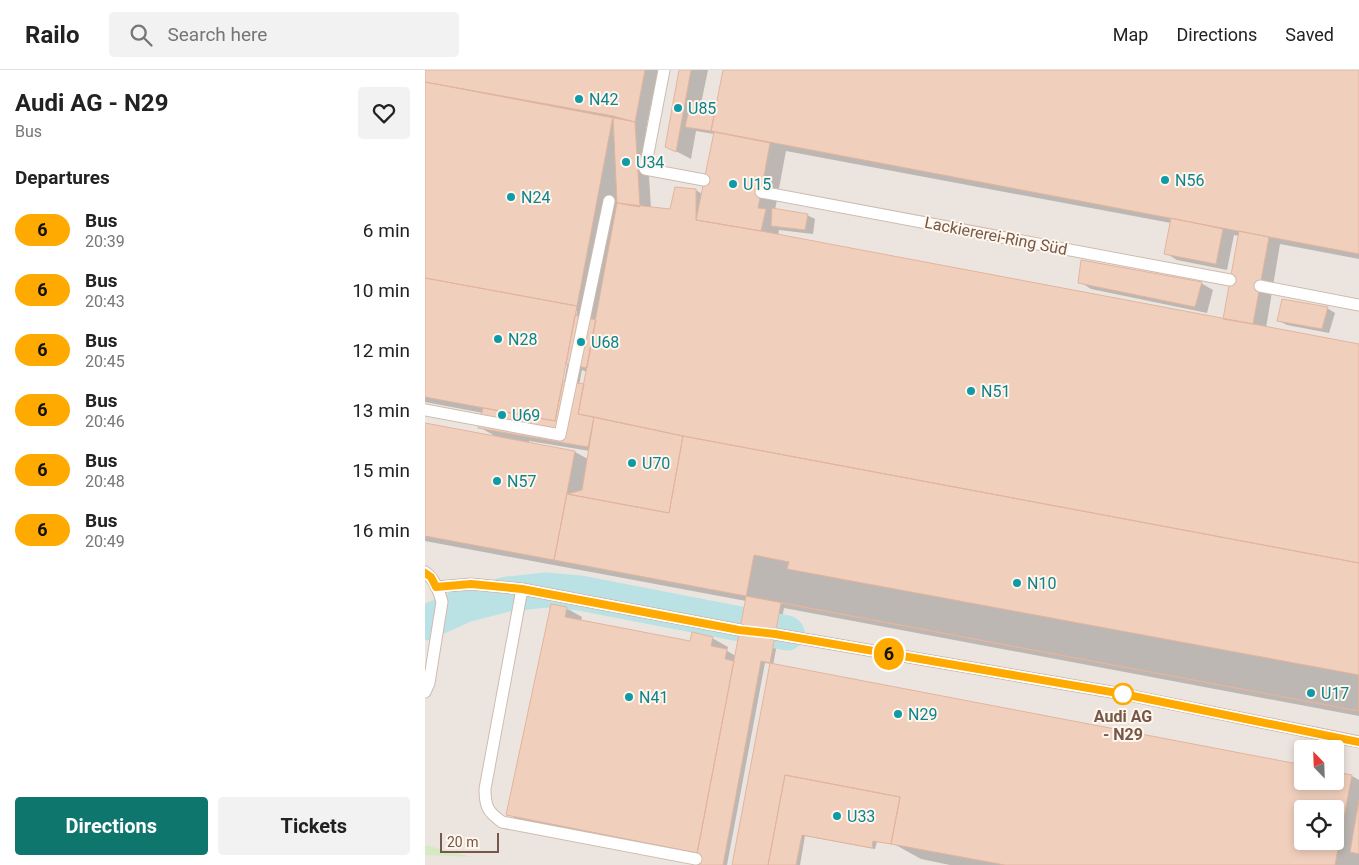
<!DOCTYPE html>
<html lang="en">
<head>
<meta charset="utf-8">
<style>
	:root { --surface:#fff; --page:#f2f2f2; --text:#222; --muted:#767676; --line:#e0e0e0; --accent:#0f766e }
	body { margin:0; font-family:Roboto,sans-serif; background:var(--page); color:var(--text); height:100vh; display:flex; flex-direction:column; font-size:19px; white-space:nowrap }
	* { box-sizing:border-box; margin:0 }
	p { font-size:16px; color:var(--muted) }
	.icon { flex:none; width:28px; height:28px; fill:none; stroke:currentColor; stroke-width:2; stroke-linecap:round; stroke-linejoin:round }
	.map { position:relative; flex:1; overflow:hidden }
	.details { display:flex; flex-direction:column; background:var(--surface); width:425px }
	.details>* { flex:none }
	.badge { padding:0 10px; border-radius:16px; font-size:18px; line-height:32px }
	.needle { width:32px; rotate:337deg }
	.controls { position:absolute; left:869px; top:670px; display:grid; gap:10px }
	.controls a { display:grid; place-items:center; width:50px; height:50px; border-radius:5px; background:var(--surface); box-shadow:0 2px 8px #0003; font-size:25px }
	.scale { position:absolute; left:15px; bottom:12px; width:59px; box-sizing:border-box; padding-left:5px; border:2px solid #75574b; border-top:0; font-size:14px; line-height:18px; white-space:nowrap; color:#75574b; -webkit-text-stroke:4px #fff6ec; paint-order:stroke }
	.map>.badge { position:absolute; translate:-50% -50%; box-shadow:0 0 0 2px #fff }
	h2 { padding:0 15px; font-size:19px; line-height:45px }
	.round { display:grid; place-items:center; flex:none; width:52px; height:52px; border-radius:5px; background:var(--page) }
	.headline { display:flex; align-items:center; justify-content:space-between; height:85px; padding:0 15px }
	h1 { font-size:24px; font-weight:700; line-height:38px }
	.cta { display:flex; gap:10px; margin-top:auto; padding:10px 15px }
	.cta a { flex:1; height:58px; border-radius:5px; background:var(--accent); color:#fff; font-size:20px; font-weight:700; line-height:58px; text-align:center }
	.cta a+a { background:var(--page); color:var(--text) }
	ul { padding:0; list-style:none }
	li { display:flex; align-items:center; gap:15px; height:60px; padding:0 15px }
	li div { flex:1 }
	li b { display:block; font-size:19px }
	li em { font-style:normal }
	li .badge { min-width:55px; font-weight:700; text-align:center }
	header { display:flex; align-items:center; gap:30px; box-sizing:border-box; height:70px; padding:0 25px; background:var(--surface); border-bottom:1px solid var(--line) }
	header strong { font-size:24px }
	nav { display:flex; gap:28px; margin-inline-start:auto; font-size:18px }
	.search { width:350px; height:45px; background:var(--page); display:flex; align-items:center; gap:12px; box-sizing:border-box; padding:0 18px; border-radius:5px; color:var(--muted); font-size:19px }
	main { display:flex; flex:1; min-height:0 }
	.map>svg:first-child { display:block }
</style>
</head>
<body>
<header>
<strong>Railo</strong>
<div class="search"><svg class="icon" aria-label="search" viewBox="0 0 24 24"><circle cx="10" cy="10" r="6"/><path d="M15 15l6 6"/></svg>Search here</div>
<nav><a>Map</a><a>Directions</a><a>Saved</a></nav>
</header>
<main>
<section class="details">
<div class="headline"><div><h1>Audi AG - N29</h1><p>Bus</p></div><a class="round"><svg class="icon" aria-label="heart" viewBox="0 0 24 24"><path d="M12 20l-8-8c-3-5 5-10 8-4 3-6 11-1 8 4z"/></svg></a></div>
<h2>Departures</h2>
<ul>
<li><span class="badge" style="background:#fa0;color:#111">6</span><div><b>Bus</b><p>20:39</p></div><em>6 min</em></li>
<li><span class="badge" style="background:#fa0;color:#111">6</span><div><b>Bus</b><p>20:43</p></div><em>10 min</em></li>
<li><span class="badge" style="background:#fa0;color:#111">6</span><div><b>Bus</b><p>20:45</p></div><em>12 min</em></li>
<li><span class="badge" style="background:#fa0;color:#111">6</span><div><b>Bus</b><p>20:46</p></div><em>13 min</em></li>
<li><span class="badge" style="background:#fa0;color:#111">6</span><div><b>Bus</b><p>20:48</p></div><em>15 min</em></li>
<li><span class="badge" style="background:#fa0;color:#111">6</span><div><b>Bus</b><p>20:49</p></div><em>16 min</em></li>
</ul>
<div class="cta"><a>Directions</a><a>Tickets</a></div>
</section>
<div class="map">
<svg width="934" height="795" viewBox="0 0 934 795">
	<rect width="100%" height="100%" fill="#fcf2e5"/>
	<path fill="#ece5df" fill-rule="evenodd" d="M0,0h934v795h-934zM878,679h32v32h-32zM878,739h32v32h-32z"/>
	<path fill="#d5e9c4" d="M0,776h4l43,11 -47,-2z"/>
	<path fill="#0003" fill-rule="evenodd" d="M0,0h233l-12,59 5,79 20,2 25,-20 6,4 12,-60 -18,-3 -5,28 -25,-13 14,-76h28l-7,34 16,3 7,-37h635v189l-79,-15 -14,84 93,17v371l-575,-108 -11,57 530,116h32v-8l17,3 7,4v85h-409l-29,-6 -27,-15 -17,-2 -2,7 -70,-13 -5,29h-67l38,-201 -6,-1 -38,202h-30l1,-7 -175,-35 -15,-9 58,-206 16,9 -1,4 110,21 21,-4 16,9 -1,4 9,5 10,-55 -321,-60v-117l70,12 -16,-9 4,-14 -58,-11zM361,81l385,72 -6,30 12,7 50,10 7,-35 5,1 -15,84 -446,-84 1,-6 34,4 2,-15 -8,-4 -32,-5zM150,241h2l-13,71h-3zM157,300l5,2 -2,14 -6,-1zM104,371l61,10 -2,8 -13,-7 -46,-9zM878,739h32v32h-32z
		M655,212l121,1 12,7 -6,23 -116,-24z
		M902,238l8,5 -6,20 -42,-8 -8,-4z"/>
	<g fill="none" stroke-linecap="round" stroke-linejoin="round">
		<path stroke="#bae2e5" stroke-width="35" d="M0,553l40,-18 43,-11 38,-4 34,3 207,40"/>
	</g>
	<path fill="#f1cfbd" stroke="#e3b49e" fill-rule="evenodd" d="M0,0h220l-10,52 -210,-40z
		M254,0h12l-15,82 -11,-5z
		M298,0h636v184l-648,-123z
		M0,12l188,34 -36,190 -152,-28z
		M266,31l25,5 -5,25 -26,-4z
		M188,46l22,6 5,85 -23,-4z
		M289,62l56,11 -12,65 8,1 -5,22 -65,-11z
		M250,117l21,2v31l65,11 598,113v219l-676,-127 -105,-22 39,-211 53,6z
		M347,138l36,6 -3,16 -34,-4z
		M746,148l52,11 -7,35 -52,-10z
		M814,161l30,6 -16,87 -30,-5z
		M656,190l121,22 -7,25 -117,-24z
		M0,208l152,28 -22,115 -130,-24z
		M857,229l46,8 -6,22 -45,-8z
		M150,245l21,5 -9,48 -21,-4z
		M138,311l21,3 -6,30 16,3 -6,30 -110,-19 5,-20 72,13z
		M169,347l89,19 -14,77 -102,-19 15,-4z
		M0,353l150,28 -21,109 -129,-24z
		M258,366l676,127v148l-805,-151 13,-66 102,19z
		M329,485l35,7 -2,7 572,106v36l-578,-108 -11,60 -9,-2 -38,204h-28z
		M126,534l16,3 -2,10 125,24 2,-9 21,5 -2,9 16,3 -2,10 9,2 -37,192 -191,-38z
		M345,593l533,102v16h32v-9l17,3 -17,90h-330l-114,-21 9,-47 -115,-22 -17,90h-36zM878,739h32v32h-32z
		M360,705l115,22 -9,47 -18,-3 -1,7 -70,-13 -6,30h-28z
		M934,730v54l-9,-2z"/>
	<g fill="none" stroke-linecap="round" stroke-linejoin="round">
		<defs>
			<path id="service" d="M239,0l-19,99 59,11
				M336,122l469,88
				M835,216l99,19
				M0,340l135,25 49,-234
				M0,502c10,7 14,19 17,30l-13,81 -4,9
				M11,517l35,-3 51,5 218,41
				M97,519l-37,200c0,18 3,23 17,33l194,37
				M350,564l348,60 236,48"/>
		</defs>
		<use href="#service" stroke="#cfbbaf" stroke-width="13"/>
		<use href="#service" stroke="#fff" stroke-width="11"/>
	</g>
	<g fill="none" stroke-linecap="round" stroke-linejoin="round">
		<defs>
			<path id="line" d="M0,503l6,4 5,10 35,-3 51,5 217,41 36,4 348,60 236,48"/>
		</defs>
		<use href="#line" stroke="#fff" stroke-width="11"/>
		<use href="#line" stroke="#fa0" stroke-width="8"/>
	</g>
	<g fill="#0f9aa8" stroke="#fff6ec" stroke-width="2">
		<circle cx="154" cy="29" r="5"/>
		<circle cx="253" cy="38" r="5"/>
		<circle cx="201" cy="92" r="5"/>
		<circle cx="740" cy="110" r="5"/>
		<circle cx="308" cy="114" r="5"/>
		<circle cx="86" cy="127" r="5"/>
		<circle cx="73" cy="269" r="5"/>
		<circle cx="156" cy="272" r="5"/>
		<circle cx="546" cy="321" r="5"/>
		<circle cx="77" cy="345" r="5"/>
		<circle cx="207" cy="393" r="5"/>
		<circle cx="72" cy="411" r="5"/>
		<circle cx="592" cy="513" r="5"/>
		<circle cx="886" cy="623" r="5"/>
		<circle cx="204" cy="627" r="5"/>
		<circle cx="473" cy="644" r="5"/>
		<circle cx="412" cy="746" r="5"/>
	</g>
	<circle fill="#fff" stroke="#fa0" stroke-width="2.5" cx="698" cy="624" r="10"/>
	<g text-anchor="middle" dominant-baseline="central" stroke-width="4" stroke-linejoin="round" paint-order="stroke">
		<g font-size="16" fill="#0d838f" stroke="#fff6ec" text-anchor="start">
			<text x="164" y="29">N42</text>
			<text x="263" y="38">U85</text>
			<text x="211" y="92">U34</text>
			<text x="750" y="110">N56</text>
			<text x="318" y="114">U15</text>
			<text x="96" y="127">N24</text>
			<text x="83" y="269">N28</text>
			<text x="166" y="272">U68</text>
			<text x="556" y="321">N51</text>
			<text x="87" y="345">U69</text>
			<text x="217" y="393">U70</text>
			<text x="82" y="411">N57</text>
			<text x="602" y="513">N10</text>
			<text x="896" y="623">U17</text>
			<text x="214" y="627">N41</text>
			<text x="483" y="644">N29</text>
			<text x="422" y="746">U33</text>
		</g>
		<g font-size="16" fill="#75574b" stroke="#fff6ec">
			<text transform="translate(571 166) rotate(11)">Lackiererei-Ring Süd</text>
		</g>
		<g font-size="16" font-weight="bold" fill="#75574b" stroke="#fff6ec">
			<text x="698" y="646">Audi AG<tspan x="698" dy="18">- N29</tspan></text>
		</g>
	</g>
</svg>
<div class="controls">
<a><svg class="needle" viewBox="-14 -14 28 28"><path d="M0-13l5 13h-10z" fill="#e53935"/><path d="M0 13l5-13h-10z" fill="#767676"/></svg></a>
<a><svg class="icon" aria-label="locate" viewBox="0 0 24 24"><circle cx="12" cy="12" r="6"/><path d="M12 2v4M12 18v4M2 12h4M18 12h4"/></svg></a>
</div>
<div class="scale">20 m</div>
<b class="badge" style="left:464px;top:584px;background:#fa0;color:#111">6</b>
</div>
</main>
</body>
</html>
